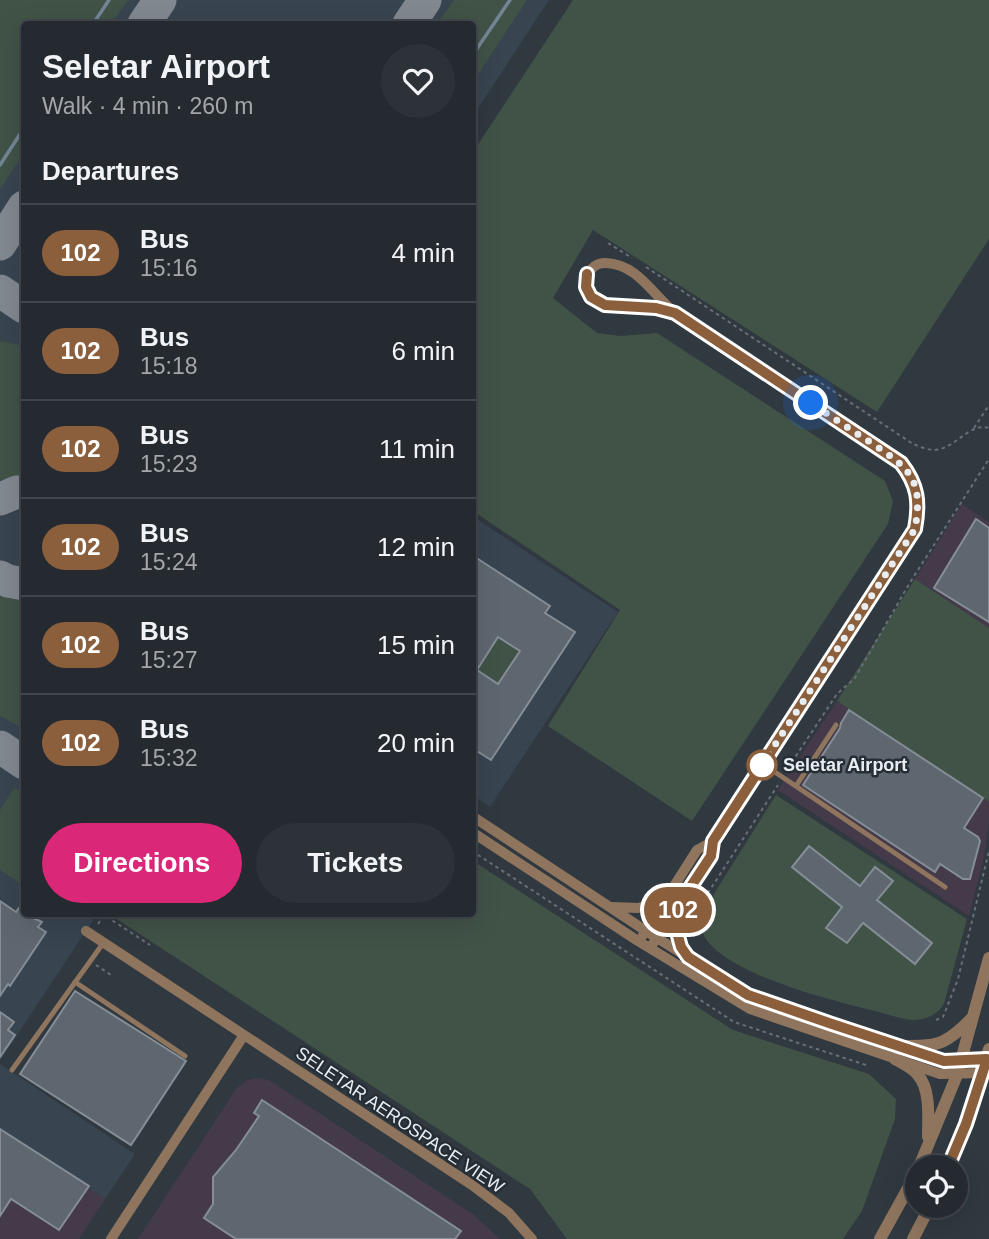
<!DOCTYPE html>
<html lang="en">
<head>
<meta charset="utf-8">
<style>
	:root { --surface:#242a30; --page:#2c3238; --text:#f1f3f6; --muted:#a3a7ab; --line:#41464c; --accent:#db2777 }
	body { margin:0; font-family:Helvetica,sans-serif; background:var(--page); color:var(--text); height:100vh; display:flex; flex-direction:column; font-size:26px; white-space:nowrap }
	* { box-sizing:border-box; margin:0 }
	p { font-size:23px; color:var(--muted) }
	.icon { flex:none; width:38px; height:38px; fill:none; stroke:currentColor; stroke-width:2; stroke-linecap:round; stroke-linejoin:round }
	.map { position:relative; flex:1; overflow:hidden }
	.side { position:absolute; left:21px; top:21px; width:455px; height:896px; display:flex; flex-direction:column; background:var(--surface); border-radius:7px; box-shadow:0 7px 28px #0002,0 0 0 2px var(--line) }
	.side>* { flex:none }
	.badge { padding:0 14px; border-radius:23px; font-size:24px; line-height:46px }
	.tools { position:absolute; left:905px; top:1155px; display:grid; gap:14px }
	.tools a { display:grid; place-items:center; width:63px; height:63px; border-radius:50%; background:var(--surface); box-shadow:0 7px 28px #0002,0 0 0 2px var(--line); font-size:35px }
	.you { position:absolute; width:35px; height:35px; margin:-18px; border:5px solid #fff; border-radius:50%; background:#1a73e8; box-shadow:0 0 0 10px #1a73e833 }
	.map>.badge { position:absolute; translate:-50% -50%; box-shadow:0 0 0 4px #fff }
	h2 { padding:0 21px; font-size:26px; line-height:63px }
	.round { display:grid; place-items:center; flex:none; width:74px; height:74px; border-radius:37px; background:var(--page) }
	.headline { display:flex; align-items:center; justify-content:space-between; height:119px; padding:0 21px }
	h1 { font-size:33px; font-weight:700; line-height:52px }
	.primary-button { display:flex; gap:14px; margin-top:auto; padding:14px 21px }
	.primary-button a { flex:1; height:80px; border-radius:42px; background:var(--accent); color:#fff; font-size:28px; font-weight:700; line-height:80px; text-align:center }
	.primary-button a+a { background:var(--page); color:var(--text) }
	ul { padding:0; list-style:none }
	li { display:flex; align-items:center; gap:21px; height:98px; padding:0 21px; border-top:2px solid var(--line) }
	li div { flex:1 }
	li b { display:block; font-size:26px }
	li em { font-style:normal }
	li .badge { min-width:77px; font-weight:700; text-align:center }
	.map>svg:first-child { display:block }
</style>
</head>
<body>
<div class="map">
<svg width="989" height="1239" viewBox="0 0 989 1239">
	<rect width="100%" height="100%" fill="#303840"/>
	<path fill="#384450" d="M0,0h549l-76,116 -1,-92h-448v890h73l-97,147z
		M472,516l146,96 -128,195 -17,-12z
		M0,1064l135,90 -30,45 -105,-69z"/>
	<path fill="#453a4a" d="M962,504l27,18v106l-74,-49z
		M837,701l152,101v20l-5,35 -15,59 -191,-126z
		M259,1078l10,2 205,135 26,24h-362l98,-150 11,-9z
		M0,1130l105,69 -26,40h-79z"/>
	<path fill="#415247" d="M0,0h128l-17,24h-87v129l-24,36z
		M454,0h73l-54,82 -1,-58h-35z
		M573,0h416v239l-112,173 -284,-182 -40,68 44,35 23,3 37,-3 228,148 8,20 -5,23 -196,297 -144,-95 72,-116 -147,-99v-359z
		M0,341l24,5v130l-24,4z
		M915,579l74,49v174l-152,-101z
		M0,596l24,5v128l-24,-13z
		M498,637l22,14 -22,33 -21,-14z
		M14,788l10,5v93l-24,-16v-60z
		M776,795l191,124 -23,85c-7,11 -18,16 -31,16 -14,-1 -29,-7 -42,-10 -42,-10 -140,-35 -165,-71 -7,-10 -5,-20 -1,-31z
		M473,861l260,169 136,44 27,25 -1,20 -33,92 -19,28h-276l-37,-50 -421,-275h363z"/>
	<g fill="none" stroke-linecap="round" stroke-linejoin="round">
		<path stroke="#738596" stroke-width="3.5" d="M93,24l16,-24
			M472,56l38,-56
			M0,165l24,-37"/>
		<path stroke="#82888f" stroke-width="33" d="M144,24l16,-24
			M409,24l16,-24
			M0,244l24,-37
			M0,291l24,16
			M0,499l17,-7h7
			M0,577l8,4 16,3
			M0,747l24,16"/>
	</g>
	<path fill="#5e676f" stroke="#858e97" stroke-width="2" fill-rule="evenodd" d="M976,519l13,9v94l-55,-34z
		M472,555l78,51 -5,7 30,19 -84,128 -19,-12zM498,637l22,14 -22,33 -21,-14z
		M849,710l134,88 -19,30 14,9 2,4 -10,38h-7l-23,-15 -5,8 -132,-87 37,-57 1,-5z
		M809,846l51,40 15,-19 18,14 -16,19 55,43 -17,21 -52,-41 -16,20 -21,-15 16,-21 -50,-40z
		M0,901l16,11 3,-4 5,6 18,8 -4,5 8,5 -36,54 -2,-2 -8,12z
		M75,991l111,70 -55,84 -111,-71z
		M0,1012l14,10 -6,8 7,5 -15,22z
		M262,1100l199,131 -6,8h-219l-32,-21 9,-14v-27l23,-27 23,-34 -5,-3z
		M0,1129l89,57 -30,44 -48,-31 -11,17z"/>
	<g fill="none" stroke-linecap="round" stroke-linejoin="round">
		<path stroke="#686f76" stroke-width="2" stroke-dasharray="3.5 3.5" stroke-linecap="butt" d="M608,243l24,15
			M646,267l267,177c6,2 14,6 21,6 22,-1 35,-28 55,-22
			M974,428l15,-23
			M788,768l49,-74 18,-16 54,-94 80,-125
			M472,851l262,171 135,44
			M704,899l74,-114
			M98,924l6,-9 46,30
			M96,965l15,10
			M936,1020l7,-3 15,-38 31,-128"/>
		<path stroke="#8f755e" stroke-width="5" d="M763,764l182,123
			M796,786l40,-61
			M75,982l110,74
			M12,1070l92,-128"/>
		<path stroke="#8f755e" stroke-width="10" d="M472,816l174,115 102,64 196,66 43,-2
			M472,832l166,109 112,68 190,65 43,-1
			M612,907l26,1 28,-8
			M678,907v29l7,17
			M86,931l386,254 37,28 23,26
			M643,935l54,-85 16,-9
			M650,948l61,-91 2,-16 202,-312c5,-29 4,-42 -14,-66 -74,-49 -150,-96 -223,-148 -23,-16 -39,-51 -72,-52 -17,-1 -27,22 -14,34 13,13 35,9 51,10 11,1 21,3 32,6
			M111,1239l133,-204"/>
		<path stroke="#8f755e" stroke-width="12" d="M898,1046c38,0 46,1 74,-28
			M895,1059c7,4 18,9 23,16 13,15 10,43 10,62
			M919,1167l38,-92 32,-117
			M948,1167l18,-43 23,-75
			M880,1239l37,-67
			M913,1239l17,-33"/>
	</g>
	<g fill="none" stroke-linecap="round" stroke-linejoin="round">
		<defs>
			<path id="line" d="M587,274l-1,13 5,10 14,8 51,3 19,5 226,150c17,22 19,39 14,66l-202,312 -2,15 -33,50v30l3,11 7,10 60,38 84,29 112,37 43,-2 -21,65 -18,43"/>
		</defs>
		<use href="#line" stroke="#fff" stroke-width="16"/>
		<use href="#line" stroke="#8b5e3c" stroke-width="10"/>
		<path stroke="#e8edf2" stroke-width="7" stroke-dasharray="0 12.6" d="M762,765l153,-236c9,-51 -6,-61 -45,-87 -20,-13 -40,-26 -59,-39"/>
	</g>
	<circle fill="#fff" stroke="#8b5e3c" stroke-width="3.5" cx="762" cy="765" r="14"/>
	<g text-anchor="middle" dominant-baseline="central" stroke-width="5" stroke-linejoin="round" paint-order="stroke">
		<g font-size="18" font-weight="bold" fill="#e8edf2" stroke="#262e35" text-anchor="start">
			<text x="783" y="765">Seletar Airport</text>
		</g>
		<g font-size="18" fill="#e8edf2" stroke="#262e35">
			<text transform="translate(400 1120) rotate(34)">SELETAR AEROSPACE VIEW</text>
		</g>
	</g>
</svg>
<div class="tools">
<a><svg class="icon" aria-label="locate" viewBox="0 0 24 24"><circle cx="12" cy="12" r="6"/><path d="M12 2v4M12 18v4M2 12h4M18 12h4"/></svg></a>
</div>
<div class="you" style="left:811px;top:403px"></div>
<b class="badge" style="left:678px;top:910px;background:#8b5e3c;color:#fff">102</b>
<section class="side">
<div class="headline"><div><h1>Seletar Airport</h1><p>Walk · 4 min · 260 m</p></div><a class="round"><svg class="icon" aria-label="heart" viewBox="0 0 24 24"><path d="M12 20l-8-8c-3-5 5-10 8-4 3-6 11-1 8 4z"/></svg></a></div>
<h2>Departures</h2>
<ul>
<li><span class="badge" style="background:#8b5e3c;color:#fff">102</span><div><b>Bus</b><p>15:16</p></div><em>4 min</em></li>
<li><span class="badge" style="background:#8b5e3c;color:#fff">102</span><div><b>Bus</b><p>15:18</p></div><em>6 min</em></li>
<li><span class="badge" style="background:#8b5e3c;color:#fff">102</span><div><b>Bus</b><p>15:23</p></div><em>11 min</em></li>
<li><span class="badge" style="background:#8b5e3c;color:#fff">102</span><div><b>Bus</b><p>15:24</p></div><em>12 min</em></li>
<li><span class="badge" style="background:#8b5e3c;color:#fff">102</span><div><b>Bus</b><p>15:27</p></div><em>15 min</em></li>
<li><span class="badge" style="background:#8b5e3c;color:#fff">102</span><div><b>Bus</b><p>15:32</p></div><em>20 min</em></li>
</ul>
<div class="primary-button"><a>Directions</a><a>Tickets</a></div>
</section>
</div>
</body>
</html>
